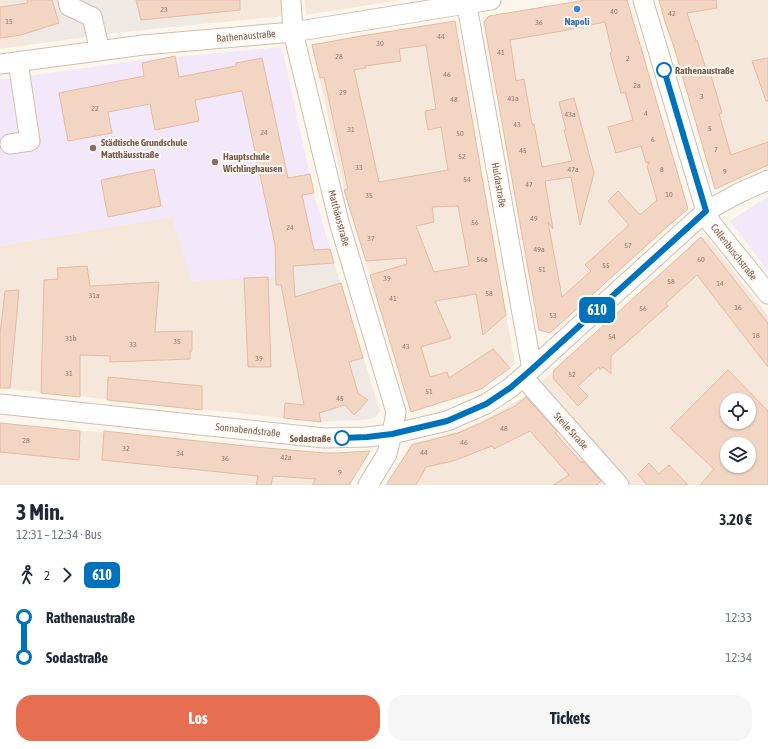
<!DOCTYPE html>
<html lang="de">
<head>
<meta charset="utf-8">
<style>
	:root { --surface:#fff; --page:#f6f6f7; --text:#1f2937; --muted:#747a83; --accent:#e76f51 }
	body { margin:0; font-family:"Asap Condensed",sans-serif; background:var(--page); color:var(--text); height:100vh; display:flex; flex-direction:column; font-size:15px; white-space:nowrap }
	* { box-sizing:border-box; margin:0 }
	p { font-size:13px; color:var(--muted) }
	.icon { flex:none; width:22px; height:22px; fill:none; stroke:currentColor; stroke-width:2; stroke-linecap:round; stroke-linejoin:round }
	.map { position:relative; height:485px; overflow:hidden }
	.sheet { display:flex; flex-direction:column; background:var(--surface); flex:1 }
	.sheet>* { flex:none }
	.badge { padding:0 8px; border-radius:6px; font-size:14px; line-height:26px }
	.fabs { position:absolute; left:720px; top:393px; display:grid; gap:8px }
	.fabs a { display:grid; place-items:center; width:36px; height:36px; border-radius:50%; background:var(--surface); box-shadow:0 1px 3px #0004; font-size:20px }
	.map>.badge { position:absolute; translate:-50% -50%; box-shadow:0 0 0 2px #fff }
	.legs { display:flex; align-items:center; gap:6px; height:44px; padding:0 16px; font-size:13px }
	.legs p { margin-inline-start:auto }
	.overview { display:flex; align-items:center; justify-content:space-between; height:68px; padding:0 16px }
	h1 { font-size:22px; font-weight:700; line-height:30px }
	.button { display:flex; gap:8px; margin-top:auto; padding:8px 16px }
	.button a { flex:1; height:46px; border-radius:16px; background:var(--accent); color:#fff; font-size:16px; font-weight:700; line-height:46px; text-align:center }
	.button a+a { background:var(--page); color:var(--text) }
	ul { padding:0 16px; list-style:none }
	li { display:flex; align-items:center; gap:14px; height:40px; font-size:15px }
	li i { display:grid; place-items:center; width:6px; height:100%; margin:0 5px; background:currentColor }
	li i::after { content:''; width:10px; height:10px; margin:-5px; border:3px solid; border-radius:50%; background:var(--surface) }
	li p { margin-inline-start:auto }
	li:first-child i { background:linear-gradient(#0000 50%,currentColor 0) }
	li:last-child i { background:linear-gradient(currentColor 50%,#0000 0) }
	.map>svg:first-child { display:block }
</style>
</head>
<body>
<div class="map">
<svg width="768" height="485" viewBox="0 0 768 485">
	<rect width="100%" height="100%" fill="#fdf6ec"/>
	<path fill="#f5e8da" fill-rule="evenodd" d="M0,0h9l19,45 -28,4z
		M200,0h81l1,13 -2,3 -4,1 -74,7z
		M305,0h94l-93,15z
		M587,0h40l61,209 -138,124 -11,-3 -56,-313z
		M660,0h108v165l-49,22 -5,-2z
		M454,22l61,342 -37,26 -67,22 -67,-222 -32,-146z
		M172,217l122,59 3,71 10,-1 14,76 -321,-34v-142z
		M701,237l7,1 60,78v169h-138l-10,-7 -83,-92zM727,400h22v22h-22zM727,444h22v22h-22z
		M531,392l83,93h-228l26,-42 43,-11 27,-11 35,-20z
		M0,423l315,29 19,1 28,-2 3,7 -16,27h-349z"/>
	<path fill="#efe9e4" d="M9,0h191l2,24 -87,9 -87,12z
		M330,249l50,162 -5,7 -13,2 -41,2 -14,-75h-10l-3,-71 -18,1 -1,-24z"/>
	<path fill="#f3e8fa" d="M282,47l32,147 16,55 -55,4 1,24 -85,4 -19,-64 -172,29v-166l141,-20z
		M768,196v75l-38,-50z"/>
	<path fill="#f3d5c3" stroke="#e6bba3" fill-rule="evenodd" d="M27,0h25l7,23 -38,12 -21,3v-31l28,-4z
		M136,0h104v10l-99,10z
		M586,0h41l61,209 -19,16 -119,108 -11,-3 -55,-308 5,-6zM605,22l7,30 -2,1 11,40 4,-1 8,28 -25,7 8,26 25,-7 5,17 4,-1 -3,4 10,34 -17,15 -22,-24 -10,10 21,24 -44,40 6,6 -29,26 -14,-75 5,7 -8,-48 26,-4 9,48 14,-52 -20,-75 -15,4 7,28h-2l8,31 -30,6 -8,-43h-2l-8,-45 -8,2 -6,-41 52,-9z
		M659,0h57l1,8 -30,5 9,28 1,-1 10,33 3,-1 12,41 -3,1 12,41 37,-13v23l-53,24 -41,-142 -9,-25z
		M455,21l51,294 -23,20 -7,-41 -41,7 16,37 -30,9 9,30 17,-5 2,6 44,-29 17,19 -29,21 -26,9 -44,14 -41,-137 37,-11 -1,-6 -40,3 -22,-71 4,-1 -24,-112 -4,1 -8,-33 49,-9zM426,45l10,64 -11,2 1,8 2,11 13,-3 7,43 -69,12 -25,-112 12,-2 -1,-2 36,-5 -2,-12zM458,206l11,60 -35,6 -18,-46 18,-4 -2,-15z
		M175,56l4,21 57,-11v-3l26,-5 26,120 22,-4 4,19 -12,2 12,55 16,-1 4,14 -41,3 2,31 46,-14 22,75 -14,4 9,31 10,7 -14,15 -9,-10 -26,8 2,9 -37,-4 1,-15 19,2 -23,-120h-5l-1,-40 -33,-154 -47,9 4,21 -44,9 -5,-26 -42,8 4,21 -44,8 -9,-48 85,-17 -2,-13z
		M768,58v43h-2l-14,-40z
		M154,169l7,37 -53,11 -7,-37z
		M701,237l67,86v44l-71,-92 -31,28 2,3 -57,50v18l-8,-7 -3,3 -1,-3 -21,19 10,10 -10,10 -25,-28 1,-8z
		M87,266l3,20 69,-4 -4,50 37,-1v20h-2v8l-80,3v-6l-30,-1v42l-39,-4 3,-113 14,-1 -1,-11z
		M268,277l3,90h-23l-4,-89z
		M19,290l-9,98h-10v-53l5,-44z
		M728,370l40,41v74h-68l14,-16 -44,-41zM727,400h22v22h-22zM727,444h22v22h-22z
		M108,377l94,9v24l-95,-10z
		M526,397l31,34 -2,2 27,30 1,-2 18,20 -4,4h-44l16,-10 -39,-44 -36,18 -2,-3 -39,15 -27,6 -10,18h-30l26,-40 46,-12 23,-10 34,-17z
		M0,423l80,8 -1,29 -79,-8z
		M104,431l151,16 70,6h13l32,-2 -21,34h-37l4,-6 -43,-3 -2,9h-15l2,-9 -156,-16z
		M649,463l10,11 10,-9 19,20h-41l-9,-11z"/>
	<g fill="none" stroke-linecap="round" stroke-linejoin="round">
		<defs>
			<path id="minor" d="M68,0l1,6 23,11 8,34
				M291,0l2,32 46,190 57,190 -4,22 -5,20 -19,31
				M466,0l66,369
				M643,0l63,211 5,12 57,71
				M0,64l143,-19 150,-13 198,-32
				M10,144l20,-3 -12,-79
				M523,377l96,108
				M0,404l324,34 43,-1 25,-3 55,-13 39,-17 24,-16 22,-19 174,-158 33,-18 29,-13"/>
		</defs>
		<use href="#minor" stroke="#d1beb0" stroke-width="21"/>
		<use href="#minor" stroke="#fff" stroke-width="19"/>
	</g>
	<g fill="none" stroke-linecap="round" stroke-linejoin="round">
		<defs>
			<path id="line-1" d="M342,438l25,-1 25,-3 55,-13 39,-17 24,-16 22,-19 174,-158 -42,-141"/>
		</defs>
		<use href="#line-1" stroke="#fff" stroke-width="9"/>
		<use href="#line-1" stroke="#0072bc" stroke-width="6"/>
	</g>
	<circle fill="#3f7fe0" stroke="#fffaf3" stroke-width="1.5" cx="577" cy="9" r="4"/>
	<g fill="#fff" stroke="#0072bc" stroke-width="2">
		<circle cx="664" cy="70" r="7"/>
		<circle cx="342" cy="438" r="7"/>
	</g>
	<g fill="#8d6e63" stroke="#fffaf3" stroke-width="1.5">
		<circle cx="93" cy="148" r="4"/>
		<circle cx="215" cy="162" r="4"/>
	</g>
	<g text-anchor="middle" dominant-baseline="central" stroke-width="4" stroke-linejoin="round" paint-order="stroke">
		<g font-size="8" fill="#987a6a">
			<text x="164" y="9">23</text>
			<text x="614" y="11">40</text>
			<text x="672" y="13">42</text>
			<text x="9" y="21">15</text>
			<text x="539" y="22">36</text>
			<text x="441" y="36">44</text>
			<text x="380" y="43">30</text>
			<text x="501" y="52">41</text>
			<text x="339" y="56">28</text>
			<text x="628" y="58">2</text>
			<text x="447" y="74">46</text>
			<text x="637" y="85">2a</text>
			<text x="343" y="92">29</text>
			<text x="702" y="96">3</text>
			<text x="513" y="98">41a</text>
			<text x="454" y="99">48</text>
			<text x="95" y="108">22</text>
			<text x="646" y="113">4</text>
			<text x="570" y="114">43a</text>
			<text x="517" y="124">43</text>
			<text x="710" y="128">5</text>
			<text x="351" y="129">31</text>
			<text x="264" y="132">24</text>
			<text x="460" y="133">50</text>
			<text x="653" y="139">6</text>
			<text x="716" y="149">7</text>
			<text x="523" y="150">45</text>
			<text x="462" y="156">52</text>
			<text x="359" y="167">33</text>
			<text x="573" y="169">47a</text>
			<text x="662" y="169">8</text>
			<text x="725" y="171">9</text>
			<text x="467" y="179">54</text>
			<text x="529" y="184">47</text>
			<text x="669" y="194">10</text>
			<text x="369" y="195">35</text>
			<text x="534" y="218">49</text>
			<text x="475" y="222">56</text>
			<text x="290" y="227">24</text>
			<text x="371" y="238">37</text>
			<text x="628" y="245">57</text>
			<text x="539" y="249">49a</text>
			<text x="482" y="259">56a</text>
			<text x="701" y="259">60</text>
			<text x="606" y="265">55</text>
			<text x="542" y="269">51</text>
			<text x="387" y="278">39</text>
			<text x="671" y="281">58</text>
			<text x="720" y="283">14</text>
			<text x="489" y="293">58</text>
			<text x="94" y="295">31a</text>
			<text x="393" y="298">41</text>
			<text x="738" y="307">16</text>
			<text x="643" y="308">56</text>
			<text x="553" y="315">53</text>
			<text x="756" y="335">18</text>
			<text x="612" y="336">54</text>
			<text x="71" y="338">31b</text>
			<text x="177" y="341">35</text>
			<text x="133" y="344">33</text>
			<text x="406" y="346">43</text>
			<text x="259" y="358">39</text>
			<text x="69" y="373">31</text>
			<text x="572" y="374">52</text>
			<text x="429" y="391">51</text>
			<text x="340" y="398">45</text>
			<text x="504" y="428">48</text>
			<text x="26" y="440">28</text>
			<text x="464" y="442">46</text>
			<text x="126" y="448">32</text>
			<text x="424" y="452">44</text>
			<text x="180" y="453">34</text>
			<text x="286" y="457">42a</text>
			<text x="225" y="458">36</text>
			<text x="340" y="472">9</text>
		</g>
		<g font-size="10" font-weight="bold" fill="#366cbe" stroke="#fffaf3">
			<text x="577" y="21">Napoli</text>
		</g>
		<g font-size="10" fill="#7a5c4d" stroke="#fffaf3">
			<text transform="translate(246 36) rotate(-5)">Rathenaustraße</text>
			<text transform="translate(499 185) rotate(80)">Huldastraße</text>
			<text transform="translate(339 218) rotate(75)">Matthäusstraße</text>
			<text transform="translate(734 252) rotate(52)">Collenbuschstraße</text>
			<text transform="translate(248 430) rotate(6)">Sonnabendstraße</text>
			<text transform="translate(571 431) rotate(48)">Steile Straße</text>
		</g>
		<g font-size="10" font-weight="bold" fill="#7a5c4d" stroke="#fffaf3" text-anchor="start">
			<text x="675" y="70">Rathenaustraße</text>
			<text x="331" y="438" text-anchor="end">Sodastraße</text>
		</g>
		<g font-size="10" font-weight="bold" fill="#785e54" stroke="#fffaf3" text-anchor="start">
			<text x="101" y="142">Städtische Grundschule<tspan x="101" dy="12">Matthäusstraße</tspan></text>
			<text x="223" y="156">Hauptschule<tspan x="223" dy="12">Wichlinghausen</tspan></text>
		</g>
	</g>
</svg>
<div class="fabs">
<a><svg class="icon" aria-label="locate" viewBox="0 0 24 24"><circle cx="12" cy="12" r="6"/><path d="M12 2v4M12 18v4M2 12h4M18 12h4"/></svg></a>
<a><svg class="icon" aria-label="layers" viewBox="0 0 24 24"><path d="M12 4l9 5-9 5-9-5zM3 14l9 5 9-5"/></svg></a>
</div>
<b class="badge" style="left:597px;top:310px;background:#0072bc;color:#fff">610</b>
</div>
<section class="sheet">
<div class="overview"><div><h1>3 Min.</h1><p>12:31 – 12:34 · Bus</p></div><b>3.20 €</b></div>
<div class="legs"><svg class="icon" aria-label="walk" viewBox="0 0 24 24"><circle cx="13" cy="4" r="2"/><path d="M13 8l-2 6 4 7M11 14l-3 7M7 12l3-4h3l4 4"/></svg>2<svg class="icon" aria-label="forward" viewBox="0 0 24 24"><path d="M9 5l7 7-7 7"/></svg><b class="badge" style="background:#0072bc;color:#fff">610</b></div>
<ul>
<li><i style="color:#0072bc"></i><b>Rathenaustraße</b><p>12:33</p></li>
<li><i style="color:#0072bc"></i><b>Sodastraße</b><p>12:34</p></li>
</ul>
<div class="button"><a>Los</a><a>Tickets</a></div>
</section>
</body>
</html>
